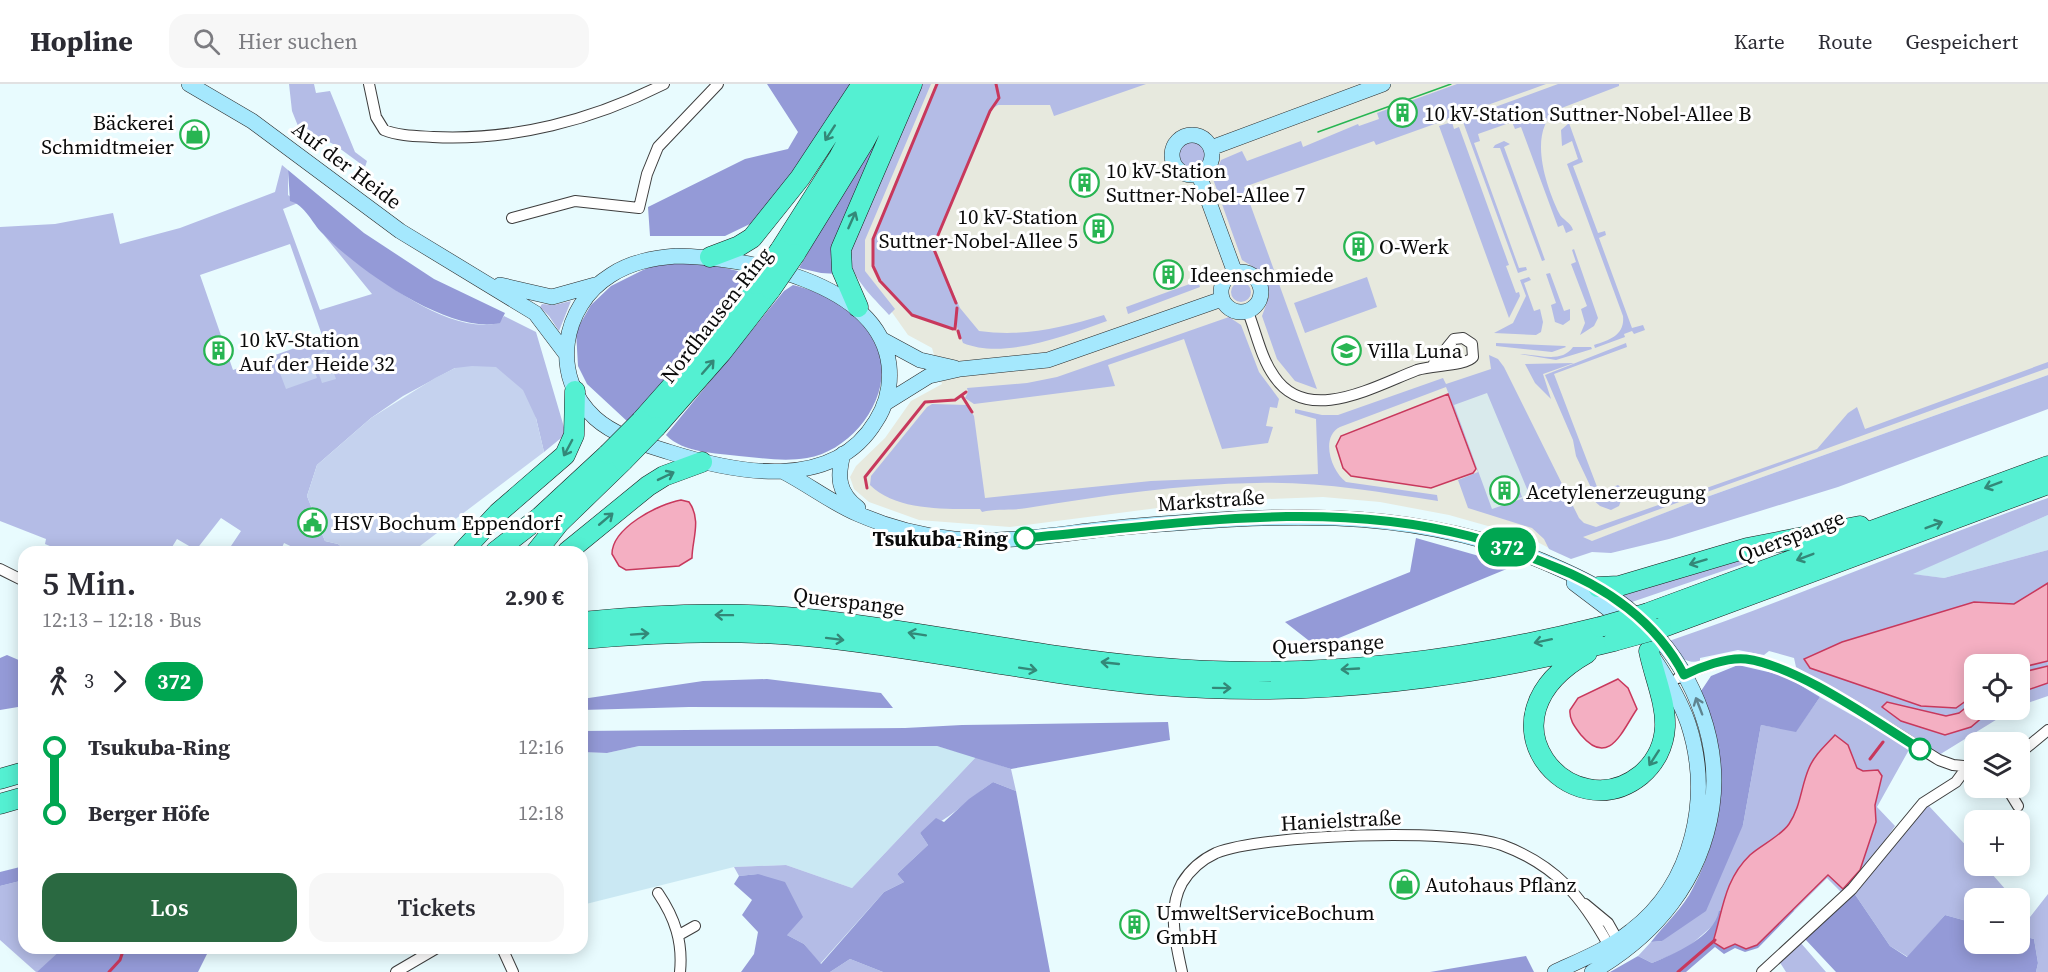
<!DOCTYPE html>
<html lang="de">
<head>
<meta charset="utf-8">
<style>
	:root { --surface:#fff; --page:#f7f7f7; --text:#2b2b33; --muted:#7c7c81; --line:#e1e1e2; --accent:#2a6941 }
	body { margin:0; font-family:"Source Serif 4",serif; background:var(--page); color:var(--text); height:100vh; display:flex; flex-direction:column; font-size:22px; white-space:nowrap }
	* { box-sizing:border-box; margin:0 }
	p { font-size:20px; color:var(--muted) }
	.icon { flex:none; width:33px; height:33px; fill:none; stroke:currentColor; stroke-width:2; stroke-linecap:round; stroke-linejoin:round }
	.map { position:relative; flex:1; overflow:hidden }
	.sheet { position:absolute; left:18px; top:462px; width:570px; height:408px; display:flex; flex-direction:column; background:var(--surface); border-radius:18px; box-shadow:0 3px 15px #0003 }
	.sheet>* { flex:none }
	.badge { padding:0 12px; border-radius:20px; font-size:21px; line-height:39px }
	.controls { position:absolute; left:1964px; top:570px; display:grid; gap:12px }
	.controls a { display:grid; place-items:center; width:66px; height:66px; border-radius:12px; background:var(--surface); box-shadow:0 3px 15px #0003; font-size:30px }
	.map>.badge { position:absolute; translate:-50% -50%; box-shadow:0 0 0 3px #fff }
	.legs { display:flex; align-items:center; gap:9px; height:66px; padding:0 24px; font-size:20px }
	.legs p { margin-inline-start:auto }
	.headline { display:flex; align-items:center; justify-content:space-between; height:102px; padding:0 24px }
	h1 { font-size:33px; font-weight:600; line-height:45px }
	.action { display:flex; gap:12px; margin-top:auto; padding:12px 24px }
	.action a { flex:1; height:69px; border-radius:18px; background:var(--accent); color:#fff; font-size:24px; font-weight:600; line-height:69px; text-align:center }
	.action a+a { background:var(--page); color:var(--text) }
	ul { padding:0 24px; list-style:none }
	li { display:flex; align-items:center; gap:21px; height:66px; font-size:22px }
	li i { display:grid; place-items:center; width:9px; height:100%; margin:0 8px; background:currentColor }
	li i::after { content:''; width:15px; height:15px; margin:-8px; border:4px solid; border-radius:50%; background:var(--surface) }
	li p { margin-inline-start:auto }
	li:first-child i { background:linear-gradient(#0000 50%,currentColor 0) }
	li:last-child i { background:linear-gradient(currentColor 50%,#0000 0) }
	header { display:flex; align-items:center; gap:36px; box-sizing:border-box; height:84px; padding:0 30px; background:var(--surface); border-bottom:2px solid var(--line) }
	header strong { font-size:28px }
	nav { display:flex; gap:33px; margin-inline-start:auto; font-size:21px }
	.search { width:420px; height:54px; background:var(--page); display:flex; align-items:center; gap:15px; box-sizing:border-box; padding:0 21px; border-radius:18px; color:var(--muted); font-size:22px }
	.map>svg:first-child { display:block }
</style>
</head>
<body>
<header>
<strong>Hopline</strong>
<div class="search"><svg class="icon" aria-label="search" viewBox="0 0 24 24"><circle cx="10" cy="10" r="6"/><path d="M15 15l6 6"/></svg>Hier suchen</div>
<nav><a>Karte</a><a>Route</a><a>Gespeichert</a></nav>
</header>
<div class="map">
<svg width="2048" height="888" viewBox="0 0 2048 888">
	<rect width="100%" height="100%" fill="#e8fbfe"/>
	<path fill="#e7e9de" d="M928,0h1120v291l-358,128 -130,51 -30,-16 -81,-23 -69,-13 -57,-5 -111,4 -202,26 -91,-7 -50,-18 -15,-13 -4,-12 6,-11 29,-28 26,-37 31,-17 -10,-36 -24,-13 -43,-61 -2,-24 1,-13z"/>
	<path fill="#cae8f3" d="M2048,431v35l-104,28 -33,-4z
		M639,662h298l39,11 -124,131 -66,-23 -52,2 -152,38v-153l25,1z"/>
	<path fill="#b4bce6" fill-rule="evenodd" d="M289,0h25l2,9 14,-2 25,61 12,9 -2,6 -30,-22 -37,-19 -6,-15z
		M922,0h9l-66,156v31l30,38 -6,6c-12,-14 -34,-33 -38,-52 -7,-26 57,-148 71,-179z
		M937,0h209l-92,32 -4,-11h-52l-8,5 -57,138 27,60 19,23c44,6 83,-3 125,-16l3,6c-40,14 -103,39 -144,22l-6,-16v-20l-3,21c-12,-4 -31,-6 -41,-14 -24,-19 -46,-44 -40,-76z
		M1457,0h89l-170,61 -2,-4 -130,46 73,202 -22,-8 -18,-22 -15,-43 7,-19 -2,-15 -9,-12 -16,-10 -29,-81 8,-19 21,-9 5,10 54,-20 2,6 55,-23 1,2 20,-7 -2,-6z
		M1558,0h61v2l-60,23c-33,20 -13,77 0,104 3,7 12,9 14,17l-7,3 -3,-8 -5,2 -37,-100 -6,2 -3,-7 -34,12 2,7 -6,2 45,125 7,-1 1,3 -9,3 -56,-154z
		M1452,38l2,7 5,-2 50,138 -3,1 10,27 3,-1 1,4 -11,22 -70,-192z
		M1569,39l14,39 -10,4 25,67 7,-2 1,4 -7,3 33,90 11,-3 2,5 -11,4 -2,-3 -8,3 1,3 -30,11 -1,-3c16,-5 31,-10 29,-29l-56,-152 11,-5 -6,-18 -10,5 -1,-16z
		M1504,57l6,3 -6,3 41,113 -3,1 -42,-113h-7l2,-3z
		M1179 71a13 13 0 1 1 26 0a13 13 0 1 1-26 0Z
		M282,81l6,5v25l10,8 -15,6 37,101 52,-16 -49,-60c42,34 119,102 176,89l5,-7 32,16 30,102 -22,18 -8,-34 -81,-50 -52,28 -32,22 -54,47 -10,31 18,45 13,3 10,8h-45l-19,-9 -4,9h-53l14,-21 -20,-13 -25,32 -19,-11 -8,13h-105l-19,-8 1,-5 -46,-18v-294l55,-3 58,-11 7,31 60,-16 95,-36zM290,160l33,94 -90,32 -33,-95z
		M1574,165l24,69 -4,8 -14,9 5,-12 -4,-14 6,-3 -16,-42 5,-2 -4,-12z
		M1550,189l14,38 6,-2v11l-7,5 -8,-3 -4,-17 5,-2 -10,-29z
		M1367,193l10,30 -72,26 -11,-30z
		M1529,193l2,3 -7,3 10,28 6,-2 3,13 -2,10 -5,3 -42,-2 19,-10 13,-27 -6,-16z
		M1198,197l2,6 -72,27 -2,-7z
		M1231 208a10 10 0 1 1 20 0a10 10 0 1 1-20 0Z
		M571,217l-12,30 -10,-15 -9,-9 2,-3 12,1z
		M1229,233l12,8 18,47 20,27 -2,9 -7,-1 -4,19 7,1 -5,16 -46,6 -38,-110 -76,26 7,21 -141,18 -9,-6 3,-6 -1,-4 60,-5 30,-6z
		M1496,259l69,3 1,1 -14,5 -56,-6z
		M1626,259l1,4 -73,27 45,118 19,-7 4,3v7l-27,1 -19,-40 -3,-16 -28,-65z
		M1573,263h18l1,2 -36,11 -36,-6c18,0 41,10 53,-7z
		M1489,271l9,4 6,8 75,151 5,5 12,4 221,-78 31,-36 9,-6 8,22 183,-67v6l-465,169 9,4 98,-38 358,-128v34l-210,78 -169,52 -58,14 -19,-1 -21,7 -22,-10 -5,-10 -12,-11 -64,-20 -10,-28 20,-8 -32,-85 -106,40c-20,10 -9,44 6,55l91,13 1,6c-60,-9 -120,-20 -181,-18 -77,1 -155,13 -230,25 -15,3 -31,0 -45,4l-2,-3c-34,0 -84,2 -110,-24l1,-9 56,-69 5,-3 35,1 7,11 11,82 166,-17 167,-7 -2,-55 -21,-6v-4l27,6h16l105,-37 3,6 45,-15z
		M1574,279l-31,11 8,25 -16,-16 -10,-19z
		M1622,414l-3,8 -8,4 -11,-4 -8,-7z
		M2048,414v17l-135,59 31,4 104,-28v146l-29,10v-42h-45v46h38l-73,45 -77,-51 -66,-37 -2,-9 -25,-7 -5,4 -26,-5 -38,8v3c-17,4 -22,-8 -31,-20 128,-44 252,-98 379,-143z
		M1793,463l-164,56 -13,-11 88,-26z
		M1820,613l90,51 -33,59 18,19 -31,46 -22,21 -15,-15 -33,33 -5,-9 -71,19 -32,28 -34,14 -14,-7 13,-14 11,-1 81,-116 18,-100 35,6z
		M976,673l35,12 5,22 -23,-9c-26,18 -44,38 -73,51l8,12 -31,29 7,8 -20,10 -64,72 -16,-20 -17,-9 -29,-61 -19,2 -5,-9 52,-2 66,23z
		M1928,721l46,49v12h11l28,32h-39v25l-29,-8 -37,42 -18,-11 -36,-53c27,-28 47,-60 74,-88z
		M24,796v68h39l-7,8 -5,16h-15l-36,-32v-54z
		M2048,810v78h-12l2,-9 -4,-24 -15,-4v-30l11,12z
		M1800,858l26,30h-40l-7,-11z
		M850,875l33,13h-53z"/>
	<path fill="#949ad7" d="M767,0h84l-52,79 -45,59 -29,14h-75l-2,-29 97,-48 43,-10 10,-17z
		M891,25l-53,165 -17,-1 -22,-5z
		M288,86l76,63 70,46 71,34 -5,10c-51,12 -143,-54 -178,-90 -10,-10 -17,-28 -32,-32z
		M674,179l38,2 39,9 -58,76 -65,72 -41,-38 -9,-18 -2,-35 15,-26 20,-19 40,-20z
		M793,201c32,8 68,26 83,58 22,48 -21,107 -69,115 -23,4 -45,0 -68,-2 -23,-3 -56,-3 -73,-21l118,-144z
		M1416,454l98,28 -197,81 -32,-25 125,-50z
		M7,571l14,6 3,-1v46l-24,4v-52z
		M1738,581l47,11 35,21 -24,35 -35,-7 -18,100 -37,86 -44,30 -11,1c13,-17 33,-35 42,-54 35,-67 35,-128 8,-197l10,-15z
		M767,595l114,14 12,15 -204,-1 -107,3v-11l121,-18z
		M1168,638l2,18 -159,29 -74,-23h-298l-32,7 -25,-1v-21l323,-3 57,-3z
		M993,698l23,9 34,181h-167l-33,-13 -20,13h-89l13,-18 4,-22 -16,-17 10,-15 -18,-16 5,-8 19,-2 27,8 18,35 -16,18 17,9 17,20 63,-72 20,-10 -7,-8 31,-29 -8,-12 16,-15 8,4 25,-23z
		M24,782v14l-24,6v-14z
		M1854,809l36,53 17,11 38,-42 29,8v21h45v-9l15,4 4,24 -2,9h-200l-31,-33z
		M1790,818l4,9 -36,37 -13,4 -10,-4 -11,6 -9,-7 -29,25h-76l28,-16 14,7c22,-9 62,-26 67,-52z
		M63,864h147l-12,24h-161z
		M1526,872l8,16h-104z"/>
	<path fill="#c5d2ee" d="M326,267l10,28 -14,4 -9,-27z
		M310,273l7,21 -31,11 -8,-21z
		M472,282l24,1 27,23 13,28 8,34 -132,100h-64l-10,-8 -13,-3 -18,-45 10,-31 54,-47 64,-40 20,-10z"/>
	<path fill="#d9eaec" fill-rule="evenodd" d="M1487,309l43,103 -38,13 -38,-104zM1516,396l6,17 -6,2 -2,-3 -20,7 -5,-13z"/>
	<path fill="#f4afc2" stroke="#c8385c" stroke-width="1.5" d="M1448,310l28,75 -3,4 -42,15 -80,-12 -8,-8 -7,-22 5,-10z
		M681,416l8,2c13,18 3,38 3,56l-13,8 -53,4 -7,-4 -7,-12c0,-26 46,-50 69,-54z
		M2048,499v78l-29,7v-4h-45v31l-18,13 -35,-2 -111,-38 -6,-9 38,-17 132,-40 40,2z
		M2048,582v17l-29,10v-20z
		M1618,595l10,9 9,21c-15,22 -28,59 -56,26 -6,-8 -12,-15 -11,-25l8,-12z
		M1974,617v9h17l-20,17 -26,8 -44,-14 -19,-14 5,-5 59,14 13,-3z
		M1835,651l13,10 9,23 6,3 15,-1 4,6 -7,29 1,17 -16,48 -17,19 -15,-14 -71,70 -11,4 -11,-5 -11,5 -11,-7c10,-32 11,-62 37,-87 11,-10 31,-19 39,-31 12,-18 12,-38 20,-56 6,-14 16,-22 26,-33z"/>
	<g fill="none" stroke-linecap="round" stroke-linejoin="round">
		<path stroke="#c8385c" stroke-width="3" d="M937,0l-64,155v27l7,15 32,34 41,14
			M956,219l-23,-56 57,-136 9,-13 -3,-14
			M955,245l2,-21
			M958,247l2,7
			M962,312l10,16
			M867,404l-2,-11 60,-75 30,-2 11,-8
			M1870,675l13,-17
			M109,888l11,-12 4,-12
			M1678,888l37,-32"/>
		<defs>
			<path id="street" d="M369,0l7,33 8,13c15,6 32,6 49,7 80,4 160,-17 231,-53
				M512,134l63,-17 64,7 8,-34 11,-27 60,-63
				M1248,228c8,20 13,46 26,64 33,50 101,10 143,-6 15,-5 49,-4 56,-13l-1,-13 -9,-6 -9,1 -21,26
				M0,485l24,12
				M1678,594c19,-9 45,-20 66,-19 48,3 151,74 195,101l14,5 21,2
				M2019,670l29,-24
				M2007,704l11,18
				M658,809c17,25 25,49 22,79
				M1585,820l23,19 13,23
				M679,851l16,-9
				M502,864l11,24
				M396,888l41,-24
				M1182,888c-6,-28 -15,-62 0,-89 8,-13 21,-24 34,-30 47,-19 239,-25 286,-8 54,20 80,52 107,101l5,3
				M1762,888l90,-83 71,-86 33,-21 11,-15"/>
			<path id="secondary" d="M189,0l63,37 148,110 135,82 31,41
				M1172 71a20 20 0 1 1 40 0a20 20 0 1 1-40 0Z
				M1211,64l172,-64
				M1199,91l36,98
				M676,172c68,1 203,25 213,109 2,19 -2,39 -13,56 -43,72 -141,52 -207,31 -25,-8 -54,-16 -74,-34 -45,-41 -34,-112 16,-143 20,-13 42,-17 65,-19z
				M1221 208a20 20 0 1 1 40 0a20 20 0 1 1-40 0Z
				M500,201l52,12 43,-12
				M883,256l37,20 35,8
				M884,320l45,-28 31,-7 88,-9 174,-61
				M843,370c-6,23 -5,39 15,54
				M784,388c25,13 48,31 74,42 30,13 64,22 96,25 57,5 114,-7 171,-12 143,-12 281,-23 417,34 45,19 76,34 110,70 44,46 69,114 60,176 -11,74 -57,129 -120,165
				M1574,499l37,28 16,16
				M1555,888c26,-12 54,-23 76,-41 63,-48 81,-135 57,-208 -8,-23 -20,-43 -34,-64"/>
			<path id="highway" d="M780,166l59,-93 40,-73
				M795,170l69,-112 31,-58
				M710,173l29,-11 13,-8 48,-60 62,-94
				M858,223l-16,-37 -1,-21 71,-165
				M641,337l70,-79 45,-58
				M656,343l65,-74 50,-64
				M462,468l36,-39 67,-58 9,-20 1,-44
				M495,468l45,-35 68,-63
				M536,468l23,-29 64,-62
				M567,468l81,-66 16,-10 38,-14
				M1598,503l21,-1 128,-38 113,-22
				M1648,529l400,-147
				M582,538c75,-8 151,-11 226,-3 115,12 227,38 342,48 151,14 303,-3 450,-40
				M1661,544l387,-144
				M582,555c75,-7 149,-10 224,-3 118,11 234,39 352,49 154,13 307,-6 456,-44
				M1587,569c-117,66 -15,178 54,122 14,-12 23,-29 24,-48 1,-25 -11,-51 -16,-76
				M0,695l24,-7
				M0,720l24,-7"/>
		</defs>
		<use href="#street" stroke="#3d3d3d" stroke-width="12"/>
		<use href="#secondary" stroke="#2c2c2c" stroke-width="16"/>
		<use href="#highway" stroke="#1b1b1b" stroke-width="21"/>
		<use href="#street" stroke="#fff" stroke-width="10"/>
		<use href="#secondary" stroke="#a5e8fd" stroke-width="15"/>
		<use href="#highway" stroke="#54f0d2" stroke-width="20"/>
		<path stroke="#28b552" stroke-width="1.5" d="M1318,48l133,-48"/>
		<defs>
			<path id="highway-bridge" d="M756,200l24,-34
				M771,205l24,-35
				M608,370l33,-33
				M623,377l33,-34
				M1600,543l48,-14
				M1614,557l47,-13"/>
		</defs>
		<use href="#highway-bridge" stroke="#1b1b1b" stroke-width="21" stroke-linecap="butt"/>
		<use href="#highway-bridge" stroke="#54f0d2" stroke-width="20"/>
	</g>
	<defs><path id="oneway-shaft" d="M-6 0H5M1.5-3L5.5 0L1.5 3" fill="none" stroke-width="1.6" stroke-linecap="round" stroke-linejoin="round" transform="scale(1.5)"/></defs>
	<g stroke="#338878">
		<use href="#oneway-shaft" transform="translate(830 49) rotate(123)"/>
		<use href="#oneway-shaft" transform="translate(852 136) rotate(-66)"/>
		<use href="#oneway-shaft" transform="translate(708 283) rotate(-49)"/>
		<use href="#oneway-shaft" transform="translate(568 364) rotate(118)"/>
		<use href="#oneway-shaft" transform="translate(666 392) rotate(-26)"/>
		<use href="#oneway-shaft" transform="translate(1993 401) rotate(159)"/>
		<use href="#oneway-shaft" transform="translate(606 435) rotate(-40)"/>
		<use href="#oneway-shaft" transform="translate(1934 441) rotate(-21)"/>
		<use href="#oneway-shaft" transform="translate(1805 473) rotate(159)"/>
		<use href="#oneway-shaft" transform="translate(1698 478) rotate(163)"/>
		<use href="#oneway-shaft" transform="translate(724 531) rotate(-179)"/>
		<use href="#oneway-shaft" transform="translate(640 550) rotate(-4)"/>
		<use href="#oneway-shaft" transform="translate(917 550) rotate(-171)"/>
		<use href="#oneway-shaft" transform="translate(835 555) rotate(7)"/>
		<use href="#oneway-shaft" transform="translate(1543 557) rotate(168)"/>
		<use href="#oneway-shaft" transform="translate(1110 579) rotate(-174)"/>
		<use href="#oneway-shaft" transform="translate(1028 585) rotate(9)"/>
		<use href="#oneway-shaft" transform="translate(1350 585) rotate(177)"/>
		<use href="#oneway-shaft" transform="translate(1222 604) rotate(1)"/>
		<use href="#oneway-shaft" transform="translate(1654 674) rotate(123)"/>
	</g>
	<use stroke="#5f8490" href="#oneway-shaft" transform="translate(1699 622) rotate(-111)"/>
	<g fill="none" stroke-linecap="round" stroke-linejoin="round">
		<defs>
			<path id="line-1" d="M1025,454c148,-13 297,-40 444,-2 28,7 54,18 81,29 55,21 107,57 134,110 16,-8 43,-18 62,-16 52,7 128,62 174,90"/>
		</defs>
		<use href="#line-1" stroke="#fff" stroke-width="14"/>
		<use href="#line-1" stroke="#00a651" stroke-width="9"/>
	</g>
	<defs>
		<symbol id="building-ring" viewBox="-11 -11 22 22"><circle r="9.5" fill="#fff" stroke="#28b552" stroke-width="1.5"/><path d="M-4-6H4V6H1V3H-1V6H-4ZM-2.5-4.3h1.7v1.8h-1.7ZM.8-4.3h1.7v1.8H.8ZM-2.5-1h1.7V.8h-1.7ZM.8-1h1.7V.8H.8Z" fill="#28b552"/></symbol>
		<symbol id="shop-ring" viewBox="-11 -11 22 22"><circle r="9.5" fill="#fff" stroke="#28b552" stroke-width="1.5"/><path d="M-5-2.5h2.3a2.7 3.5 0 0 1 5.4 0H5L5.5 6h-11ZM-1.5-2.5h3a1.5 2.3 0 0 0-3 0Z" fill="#28b552"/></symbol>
		<symbol id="school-ring" viewBox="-11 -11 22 22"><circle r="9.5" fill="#fff" stroke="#28b552" stroke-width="1.5"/><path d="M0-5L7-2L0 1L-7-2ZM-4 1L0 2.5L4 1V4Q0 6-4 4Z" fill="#28b552"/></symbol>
		<symbol id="civic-ring" viewBox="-11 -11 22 22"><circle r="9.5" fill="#fff" stroke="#28b552" stroke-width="1.5"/><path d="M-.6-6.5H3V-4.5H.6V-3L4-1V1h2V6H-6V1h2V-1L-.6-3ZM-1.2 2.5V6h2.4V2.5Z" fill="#28b552"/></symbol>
	</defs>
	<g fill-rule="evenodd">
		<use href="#building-ring" x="1386" y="12" width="33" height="33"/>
		<use href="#shop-ring" x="178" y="34" width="33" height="33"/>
		<use href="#building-ring" x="1068" y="82" width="33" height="33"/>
		<use href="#building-ring" x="1082" y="128" width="33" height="33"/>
		<use href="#building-ring" x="1342" y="146" width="33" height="33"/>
		<use href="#building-ring" x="1152" y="174" width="33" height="33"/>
		<use href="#school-ring" x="1330" y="250" width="33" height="33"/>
		<use href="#building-ring" x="202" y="250" width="33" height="33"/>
		<use href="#building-ring" x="1488" y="390" width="33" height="33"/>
		<use href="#civic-ring" x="296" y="422" width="33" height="33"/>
		<use href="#shop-ring" x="1388" y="784" width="33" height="33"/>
		<use href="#building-ring" x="1118" y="824" width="33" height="33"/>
	</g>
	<g fill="#fff" stroke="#00a651" stroke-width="3">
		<circle cx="1025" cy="454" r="10"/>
		<circle cx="1920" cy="665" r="10"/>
	</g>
	<g text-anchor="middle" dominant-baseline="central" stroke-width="6" stroke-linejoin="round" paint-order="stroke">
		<g font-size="21" fill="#0a0a0a" stroke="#fff" text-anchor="start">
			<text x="1424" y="29">10 kV-Station Suttner-Nobel-Allee B</text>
			<text x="174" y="38" text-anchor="end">Bäckerei<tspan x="174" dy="24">Schmidtmeier</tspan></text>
			<text x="1106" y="86">10 kV-Station<tspan x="1106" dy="24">Suttner-Nobel-Allee 7</tspan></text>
			<text x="1078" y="132" text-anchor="end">10 kV-Station<tspan x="1078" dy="24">Suttner-Nobel-Allee 5</tspan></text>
			<text x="1379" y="162">O-Werk</text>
			<text x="1190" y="190">Ideenschmiede</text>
			<text x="239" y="255">10 kV-Station<tspan x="239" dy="24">Auf der Heide 32</tspan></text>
			<text x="1367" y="266">Villa Luna</text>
			<text x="1526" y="407">Acetylenerzeugung</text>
			<text x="333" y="438">HSV Bochum Eppendorf</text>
			<text x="1425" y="800">Autohaus Pflanz</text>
			<text x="1156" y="828">UmweltServiceBochum<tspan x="1156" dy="24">GmbH</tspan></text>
		</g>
		<g font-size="21" fill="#0a0a0a" stroke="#fff">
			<text transform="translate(347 81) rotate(37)">Auf der Heide</text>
			<text transform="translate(716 231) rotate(-52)">Nordhausen-Ring</text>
			<text transform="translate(1211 416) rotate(-4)">Markstraße</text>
			<text transform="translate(1791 452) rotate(-21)">Querspange</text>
			<text transform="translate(849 517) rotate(7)">Querspange</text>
			<text transform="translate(1328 560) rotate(-3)">Querspange</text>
			<text transform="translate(1341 736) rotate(-3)">Hanielstraße</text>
		</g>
		<g font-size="21" font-weight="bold" fill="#0a0a0a" stroke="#fff" text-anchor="end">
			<text x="1008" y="454">Tsukuba-Ring</text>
		</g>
	</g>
</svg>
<div class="controls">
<a><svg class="icon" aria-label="locate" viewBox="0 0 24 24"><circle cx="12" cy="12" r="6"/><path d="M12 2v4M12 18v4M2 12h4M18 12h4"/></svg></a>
<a><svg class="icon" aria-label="layers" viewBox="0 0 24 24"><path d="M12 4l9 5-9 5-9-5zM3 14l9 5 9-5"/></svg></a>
<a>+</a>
<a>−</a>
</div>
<b class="badge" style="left:1507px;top:463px;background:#00a651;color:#fff">372</b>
<section class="sheet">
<div class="headline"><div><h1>5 Min.</h1><p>12:13 – 12:18 · Bus</p></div><b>2.90 €</b></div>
<div class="legs"><svg class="icon" aria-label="walk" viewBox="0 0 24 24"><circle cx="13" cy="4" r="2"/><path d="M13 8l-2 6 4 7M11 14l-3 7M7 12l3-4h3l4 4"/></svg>3<svg class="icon" aria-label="forward" viewBox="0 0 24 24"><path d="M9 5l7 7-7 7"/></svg><b class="badge" style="background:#00a651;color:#fff">372</b></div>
<ul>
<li><i style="color:#00a651"></i><b>Tsukuba-Ring</b><p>12:16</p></li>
<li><i style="color:#00a651"></i><b>Berger Höfe</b><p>12:18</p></li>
</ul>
<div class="action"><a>Los</a><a>Tickets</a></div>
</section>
</div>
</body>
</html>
